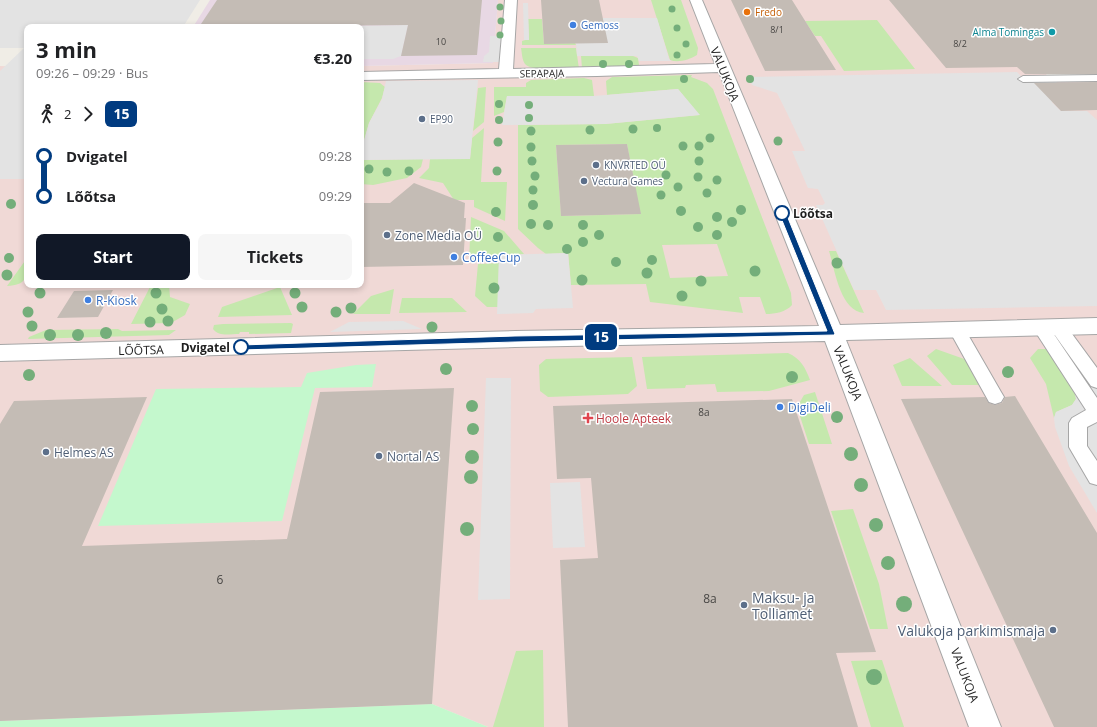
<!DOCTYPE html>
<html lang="en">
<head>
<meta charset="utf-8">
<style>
	:root { --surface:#fff; --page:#f6f6f6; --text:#202124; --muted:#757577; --accent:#111827 }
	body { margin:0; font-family:"Open Sans",sans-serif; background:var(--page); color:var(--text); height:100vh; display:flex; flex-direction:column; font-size:15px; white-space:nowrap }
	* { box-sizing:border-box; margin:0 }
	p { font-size:13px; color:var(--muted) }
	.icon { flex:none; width:22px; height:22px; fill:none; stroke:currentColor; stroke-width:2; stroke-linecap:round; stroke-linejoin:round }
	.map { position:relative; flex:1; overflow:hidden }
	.panel { position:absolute; left:24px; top:24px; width:340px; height:264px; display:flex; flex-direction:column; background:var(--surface); border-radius:8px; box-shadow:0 2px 6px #0003 }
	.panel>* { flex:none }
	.badge { padding:0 8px; border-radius:6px; font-size:14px; line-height:26px }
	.map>.badge { position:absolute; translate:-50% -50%; box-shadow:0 0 0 2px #fff }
	.legs { display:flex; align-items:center; gap:6px; height:44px; padding:0 12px; font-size:13px }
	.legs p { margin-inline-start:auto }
	.headline { display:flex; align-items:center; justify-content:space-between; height:68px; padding:0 12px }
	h1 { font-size:22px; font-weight:700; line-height:30px }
	.primary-button { display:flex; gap:8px; margin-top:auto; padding:8px 12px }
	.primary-button a { flex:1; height:46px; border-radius:8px; background:var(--accent); color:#fff; font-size:16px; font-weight:700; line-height:46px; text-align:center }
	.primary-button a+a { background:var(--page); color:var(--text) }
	ul { padding:0 12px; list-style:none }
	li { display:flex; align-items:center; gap:14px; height:40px; font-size:15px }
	li i { display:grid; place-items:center; width:6px; height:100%; margin:0 5px; background:currentColor }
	li i::after { content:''; width:10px; height:10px; margin:-5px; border:3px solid; border-radius:50%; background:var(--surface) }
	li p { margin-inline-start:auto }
	li:first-child i { background:linear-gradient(#0000 50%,currentColor 0) }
	li:last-child i { background:linear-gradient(currentColor 50%,#0000 0) }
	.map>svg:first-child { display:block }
</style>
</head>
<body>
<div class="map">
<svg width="1097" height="727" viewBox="0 0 1097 727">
	<rect width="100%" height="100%" fill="#f0ede6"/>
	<path fill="#f0d9d6" d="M498,0h467l83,76 49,5v646h-609l-56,-23 -432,17v-655l27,1v218h334v-219l132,-3z"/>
	<path fill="#e8d8e4" d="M210,0h288l-5,63 -132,3v-39h-168z"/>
	<path fill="#c5e8ad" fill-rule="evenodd" d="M651,0h30l17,48 -1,7c-8,5 -19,8 -27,5z
		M528,19h14l2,25 31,-1 1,2h-54v-4l7,-2z
		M877,20l38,49 -71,2 -23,-35h-6l-10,-15z
		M521,48h55l3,21c-11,0 -48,3 -54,-5 -3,-4 -3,-11 -4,-16z
		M581,56h52l5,2 1,7 -3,2 -54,1z
		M692,75l-1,2 16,6 6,6 78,204 1,12c-6,7 -17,9 -26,9l-6,-17h-21l4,16 -93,-11 -4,-18 -75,1 -3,-32 -22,1 -8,-6 -20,-19v-104l87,-1 94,-9 -21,-26 -71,6 -1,-14 6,-4zM627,144l13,70 -79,2 -5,-71zM717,244l11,32 -58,2 -8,-33z
		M584,78l8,2 2,16h-87l-3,16 -10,4v-29h32v-4l5,-3z
		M361,82l19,1 5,4 -3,11 -13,25 -8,28z
		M486,87l-2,35 -11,9 5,-43z
		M484,128l-3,54h26l-2,39 -31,-14v-7h-20l-11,-17 -24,-5 10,-10 1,-9h40l2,-21z
		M423,159l-2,8 -14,11 -34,7 -12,-1v-24z
		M471,217l33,14 20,23 -25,1 -1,6h-29z
		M829,251h7l28,62c-24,-2 -29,-43 -35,-62z
		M27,258c0,18 1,27 -20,28z
		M499,263l-1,44h-11l-12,-11 3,-32z
		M151,285h18l1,12 20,7 -5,11 -14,8 -40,1z
		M280,287l12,28 -74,2 4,-10z
		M394,289l-4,25h-37l18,-18z
		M402,298h50l15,14 -68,1z
		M291,323l2,1 -2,9 -42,1v-2h-9l-1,2c-9,0 -20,3 -26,-5l1,-4 9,-1z
		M118,329l4,2 54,-1 -7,5 -141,4 1,-2 17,-7z
		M936,349l31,11 12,25h-27l-25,-29z
		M1038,349h9l28,41 1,9 -4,6 -16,7 -2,6 -8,-34 -16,-26z
		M788,353c13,6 17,14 22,27l-41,11 -52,1 -2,-8 -29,1 -1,3 -38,1 -5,-32z
		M632,357l5,29 -9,8 -80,3 -8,-6 -1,-26 7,-6z
		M910,358l32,28h-40l-9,-21z
		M815,392l17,52h-23l-12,-37 7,-12z
		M853,509l26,75 9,45h-18l-39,-118z
		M543,650l1,77h-51l23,-76z
		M882,660l22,67h-33l-20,-66z"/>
	<path fill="#c4f8cd" d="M376,364l-4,23 -57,1 -33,133 -184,5 58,-137 145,-2 6,-14 49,-8z
		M432,704l56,23h-488v-6z"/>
	<path fill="#e3e3e3" d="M0,0h200l-17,27h-156v152h-27v-108l24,-23h-24z
		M523,3h5l1,37h-5z
		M603,18h54l12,41 2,2h-32l-2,-5h-60l-1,-13z
		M408,25l-7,31 -8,3h-32v-32h-47z
		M490,36h15v15l-6,7v4h-16l1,-6 5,-4z
		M1017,72l10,10h29l20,19 -24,1 9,9h26l10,9v186l-211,4 -10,-20h-22l-38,-85h7l2,-2 -7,-14 -10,-1 -16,-37h13l-18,-38 -10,-20 -25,-8 -3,-8z
		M478,80l-8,79 -109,1v-9l8,-28 13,-24 4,-18z
		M678,89l22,26 -95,9 -103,1 5,-29h87z
		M568,253l5,55 -37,1 -3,4 -36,1 2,-59z
		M403,321l19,8 -92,3 19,-10z
		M1097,368v145l-28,-47 -14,-39 -1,-9 2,-6 16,-7 4,-6 -2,-9 -14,-21z
		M486,378h25l-1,221 -32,1z
		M580,482l5,65 -32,1 -3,-65z"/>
	<path fill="#c4bcb5" d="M217,0h265l-5,55 -76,1 7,-31 -209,2z
		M541,0h58l9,43 -64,1z
		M731,0h61l44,70 -71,1z
		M889,0h208v74h-72l-8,-7 -71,1z
		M1097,82v28l-36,1 -27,-28z
		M627,144l14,70 -80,2 -5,-71z
		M414,183l51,20 -1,15h2l-3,47 -102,2v-64h29z
		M113,290l-15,27 -41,1 17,-27z
		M454,388l-22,316 -432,17v-297l14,-23 133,-4 -65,149 205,-7 33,-147z
		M1015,396l82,137v194h-43l-153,-328 84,-2 4,6 6,2 7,-2 3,-6z
		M792,399l84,253 -40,1 22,74h-290l-8,-167 38,-2 -7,-80 -34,1 -4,-73z"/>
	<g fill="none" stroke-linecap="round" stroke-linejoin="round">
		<defs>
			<path id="lane" d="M1097,75v6l-74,1 -5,-3 5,-3z
				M1058,321l6,2 33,45v20l-6,-2 -39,-55 -2,-4 2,-4z
				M1041,322l6,2 50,74v24l-10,5v19l10,15v24l-7,-2 -21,-36v-24l3,-5 14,-8 -53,-82 2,-4z
				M957,324l6,2 38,66 3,5 -3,5 -6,2 -6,-2 -40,-72 2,-4z"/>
			<path id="street" d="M505,0h12l-4,69 202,-5 -25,-64h12l138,325 257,-7v16l-251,6 155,387h-32l-144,-386 -310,6 -515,14v-16l515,-14 304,-5 -100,-254 -122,4 -236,4v-8l138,-3z"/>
		</defs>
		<use href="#lane" stroke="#a6a6a6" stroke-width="2"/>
		<use href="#street" stroke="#a6a6a6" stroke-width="2"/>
		<use href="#lane" fill="#fff" fill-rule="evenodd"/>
		<use href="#street" fill="#fff" fill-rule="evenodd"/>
	</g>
	<g fill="#74ae7a">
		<circle cx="500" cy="7" r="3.5"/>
		<circle cx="672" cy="9" r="3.5"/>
		<circle cx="501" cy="21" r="3.5"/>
		<circle cx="677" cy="28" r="3.5"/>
		<circle cx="500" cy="35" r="3.5"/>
		<circle cx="686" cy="44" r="3.5"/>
		<circle cx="677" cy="55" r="3.5"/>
		<circle cx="603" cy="64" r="4"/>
		<circle cx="629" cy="64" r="4"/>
		<circle cx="684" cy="79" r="4"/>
		<circle cx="750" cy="79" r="4"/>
		<circle cx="499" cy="104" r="4"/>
		<circle cx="529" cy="105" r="4"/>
		<circle cx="529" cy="118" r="4"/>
		<circle cx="499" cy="120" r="4"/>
		<circle cx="657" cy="128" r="4"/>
		<circle cx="633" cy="129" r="4.5"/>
		<circle cx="590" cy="130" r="4.5"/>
		<circle cx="531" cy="131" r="4.5"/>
		<circle cx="710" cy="138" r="4.5"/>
		<circle cx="778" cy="141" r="4.5"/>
		<circle cx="498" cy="142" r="4.5"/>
		<circle cx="683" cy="146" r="4.5"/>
		<circle cx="699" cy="146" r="4.5"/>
		<circle cx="531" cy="147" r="4.5"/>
		<circle cx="532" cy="161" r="4.5"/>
		<circle cx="699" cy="161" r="4.5"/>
		<circle cx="369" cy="169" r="4.5"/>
		<circle cx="409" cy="171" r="4.5"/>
		<circle cx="497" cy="171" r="4.5"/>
		<circle cx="387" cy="172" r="4.5"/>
		<circle cx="666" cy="175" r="4.5"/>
		<circle cx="535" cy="176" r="4.5"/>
		<circle cx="698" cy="177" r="4.5"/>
		<circle cx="717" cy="180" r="4.5"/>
		<circle cx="678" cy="187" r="4.5"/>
		<circle cx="533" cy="190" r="4.5"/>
		<circle cx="707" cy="193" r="4.5"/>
		<circle cx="661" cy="195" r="4.5"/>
		<circle cx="11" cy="204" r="5"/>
		<circle cx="533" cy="205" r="5"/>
		<circle cx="741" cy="210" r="5"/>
		<circle cx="681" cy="211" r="5"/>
		<circle cx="496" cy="212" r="5"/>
		<circle cx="717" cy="217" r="5"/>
		<circle cx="732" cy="222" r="5"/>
		<circle cx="531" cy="224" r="5"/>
		<circle cx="548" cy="225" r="5"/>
		<circle cx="583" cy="225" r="5"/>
		<circle cx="698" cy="227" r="5"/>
		<circle cx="599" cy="235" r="5"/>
		<circle cx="717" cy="235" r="5"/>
		<circle cx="498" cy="237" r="5"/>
		<circle cx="583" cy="242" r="5"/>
		<circle cx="567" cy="249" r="5"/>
		<circle cx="9" cy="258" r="5"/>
		<circle cx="652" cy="260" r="5"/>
		<circle cx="616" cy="262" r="5"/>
		<circle cx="837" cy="263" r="5.5"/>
		<circle cx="755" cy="271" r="5.5"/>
		<circle cx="647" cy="273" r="5.5"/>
		<circle cx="7" cy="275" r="5.5"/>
		<circle cx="582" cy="280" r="5.5"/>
		<circle cx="701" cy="281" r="5.5"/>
		<circle cx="494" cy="288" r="5.5"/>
		<circle cx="40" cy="293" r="5.5"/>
		<circle cx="156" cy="293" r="5.5"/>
		<circle cx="295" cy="293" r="5.5"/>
		<circle cx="682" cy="296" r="5.5"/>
		<circle cx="302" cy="307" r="5.5"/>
		<circle cx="351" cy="308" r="5.5"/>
		<circle cx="162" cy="309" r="5.5"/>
		<circle cx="28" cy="312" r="5.5"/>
		<circle cx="336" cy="312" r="5.5"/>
		<circle cx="168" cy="321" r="5.5"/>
		<circle cx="150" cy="322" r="5.5"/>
		<circle cx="32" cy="326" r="5.5"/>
		<circle cx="432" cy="327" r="5.5"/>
		<circle cx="106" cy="333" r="6"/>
		<circle cx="50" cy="335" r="6"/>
		<circle cx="78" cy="335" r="6"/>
		<circle cx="446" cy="369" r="6"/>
		<circle cx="1008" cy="372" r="6"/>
		<circle cx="29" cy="375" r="6"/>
		<circle cx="792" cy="377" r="6"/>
		<circle cx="472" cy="406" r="6"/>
		<circle cx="837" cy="417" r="6"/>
		<circle cx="473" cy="429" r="6"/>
		<circle cx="851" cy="454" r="7"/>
		<circle cx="472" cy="457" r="7"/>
		<circle cx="471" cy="477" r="7"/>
		<circle cx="861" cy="485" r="7"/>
		<circle cx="876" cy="525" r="7"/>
		<circle cx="467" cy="529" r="7"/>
		<circle cx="888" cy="563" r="7"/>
		<circle cx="904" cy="604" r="8"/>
		<circle cx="874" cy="677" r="8"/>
	</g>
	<path fill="#003b80" stroke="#fff" d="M780,211l6,2 49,121 -1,1 -319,7 -274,8 -4,-3 4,-2 274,-9 312,-5 -48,-118z"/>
	<circle fill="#e8710a" stroke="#fff" stroke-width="1.5" cx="747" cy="12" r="4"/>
	<g fill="#3f7fe0" stroke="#fff" stroke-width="1.5">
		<circle cx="573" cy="25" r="4"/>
		<circle cx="454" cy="257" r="4"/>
		<circle cx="88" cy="300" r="4"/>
		<circle cx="780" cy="407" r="4"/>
	</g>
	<circle fill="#0f9aa8" stroke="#fff" stroke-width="1.5" cx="1052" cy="32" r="4"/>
	<g fill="#5c6f8a" stroke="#fff" stroke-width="1.5">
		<circle cx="422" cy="119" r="4"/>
		<circle cx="596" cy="165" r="4"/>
		<circle cx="584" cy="181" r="4"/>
		<circle cx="387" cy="235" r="4"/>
		<circle cx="46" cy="452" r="4"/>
		<circle cx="379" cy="456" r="4"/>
		<circle cx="744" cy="605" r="4"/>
		<circle cx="1053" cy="630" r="4"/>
	</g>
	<g fill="#fff" stroke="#003b80" stroke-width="2">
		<circle cx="782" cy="213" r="7"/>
		<circle cx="241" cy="347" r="7"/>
	</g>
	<path fill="#e0444e" stroke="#fff" stroke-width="1.5" d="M586 412h4v4h4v4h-4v4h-4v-4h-4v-4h4z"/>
	<g text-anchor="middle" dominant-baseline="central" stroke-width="3" stroke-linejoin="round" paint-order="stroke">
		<g font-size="9" fill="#484644">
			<text x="777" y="29">8/1</text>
			<text x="441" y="41">10</text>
			<text x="960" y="43">8/2</text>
		</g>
		<g font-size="10" fill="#c56008" stroke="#fff" text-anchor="start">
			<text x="755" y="12">Fredo</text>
		</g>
		<g font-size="10" fill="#366cbe" stroke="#fff" text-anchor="start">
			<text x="581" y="25">Gemoss</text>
		</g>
		<g font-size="10" fill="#0d838f" stroke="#fff" text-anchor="end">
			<text x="1044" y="32">Alma Tomingas</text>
		</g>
		<g font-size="10" fill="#1f1f1f" stroke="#fff">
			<text transform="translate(542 73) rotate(-1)">SEPAPAJA</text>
		</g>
		<g font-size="10" fill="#4e5e75" stroke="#fff" text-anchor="start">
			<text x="430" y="119">EP90</text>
			<text x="604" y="165">KNVRTED OÜ</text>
			<text x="592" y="181">Vectura Games</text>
		</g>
		<g font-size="10" fill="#484644">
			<text x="704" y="412">8a</text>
		</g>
		<g font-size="12" fill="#1f1f1f" stroke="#fff">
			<text transform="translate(725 74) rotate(68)">VALUKOJA</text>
			<text transform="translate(141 350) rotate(-1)">LÕÕTSA</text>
			<text transform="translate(848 373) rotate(68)">VALUKOJA</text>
			<text transform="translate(965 675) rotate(69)">VALUKOJA</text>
		</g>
		<g font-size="12" font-weight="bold" fill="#1f1f1f" stroke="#fff" text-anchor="start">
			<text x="793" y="213">Lõõtsa</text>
			<text x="230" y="347" text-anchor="end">Dvigatel</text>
		</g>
		<g font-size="12" fill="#4e5e75" stroke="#fff" text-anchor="start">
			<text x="395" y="235">Zone Media OÜ</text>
			<text x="54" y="452">Helmes AS</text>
			<text x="387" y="456">Nortal AS</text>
		</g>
		<g font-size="12" fill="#366cbe" stroke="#fff" text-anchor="start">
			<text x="462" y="257">CoffeeCup</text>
			<text x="96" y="300">R-Kiosk</text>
			<text x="788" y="407">DigiDeli</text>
		</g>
		<g font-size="12" fill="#be3a42" stroke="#fff" text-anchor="start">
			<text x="596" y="418">Hoole Apteek</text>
		</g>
		<g font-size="12" fill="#484644">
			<text x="220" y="579">6</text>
			<text x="710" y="598">8a</text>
		</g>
		<g font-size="14" fill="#4e5e75" stroke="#fff" text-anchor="start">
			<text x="752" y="597">Maksu- ja<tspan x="752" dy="16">Tolliamet</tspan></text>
			<text x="1045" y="630" text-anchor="end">Valukoja parkimismaja</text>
		</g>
	</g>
</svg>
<b class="badge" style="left:601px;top:337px;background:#003b80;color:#fff">15</b>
<section class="panel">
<div class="headline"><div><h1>3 min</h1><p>09:26 – 09:29 · Bus</p></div><b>€3.20</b></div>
<div class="legs"><svg class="icon" aria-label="walk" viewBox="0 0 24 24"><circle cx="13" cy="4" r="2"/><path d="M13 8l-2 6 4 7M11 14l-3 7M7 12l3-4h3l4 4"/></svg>2<svg class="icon" aria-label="forward" viewBox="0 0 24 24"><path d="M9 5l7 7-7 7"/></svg><b class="badge" style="background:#003b80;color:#fff">15</b></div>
<ul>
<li><i style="color:#003b80"></i><b>Dvigatel</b><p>09:28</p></li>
<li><i style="color:#003b80"></i><b>Lõõtsa</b><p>09:29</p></li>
</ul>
<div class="primary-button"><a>Start</a><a>Tickets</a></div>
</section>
</div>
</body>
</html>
